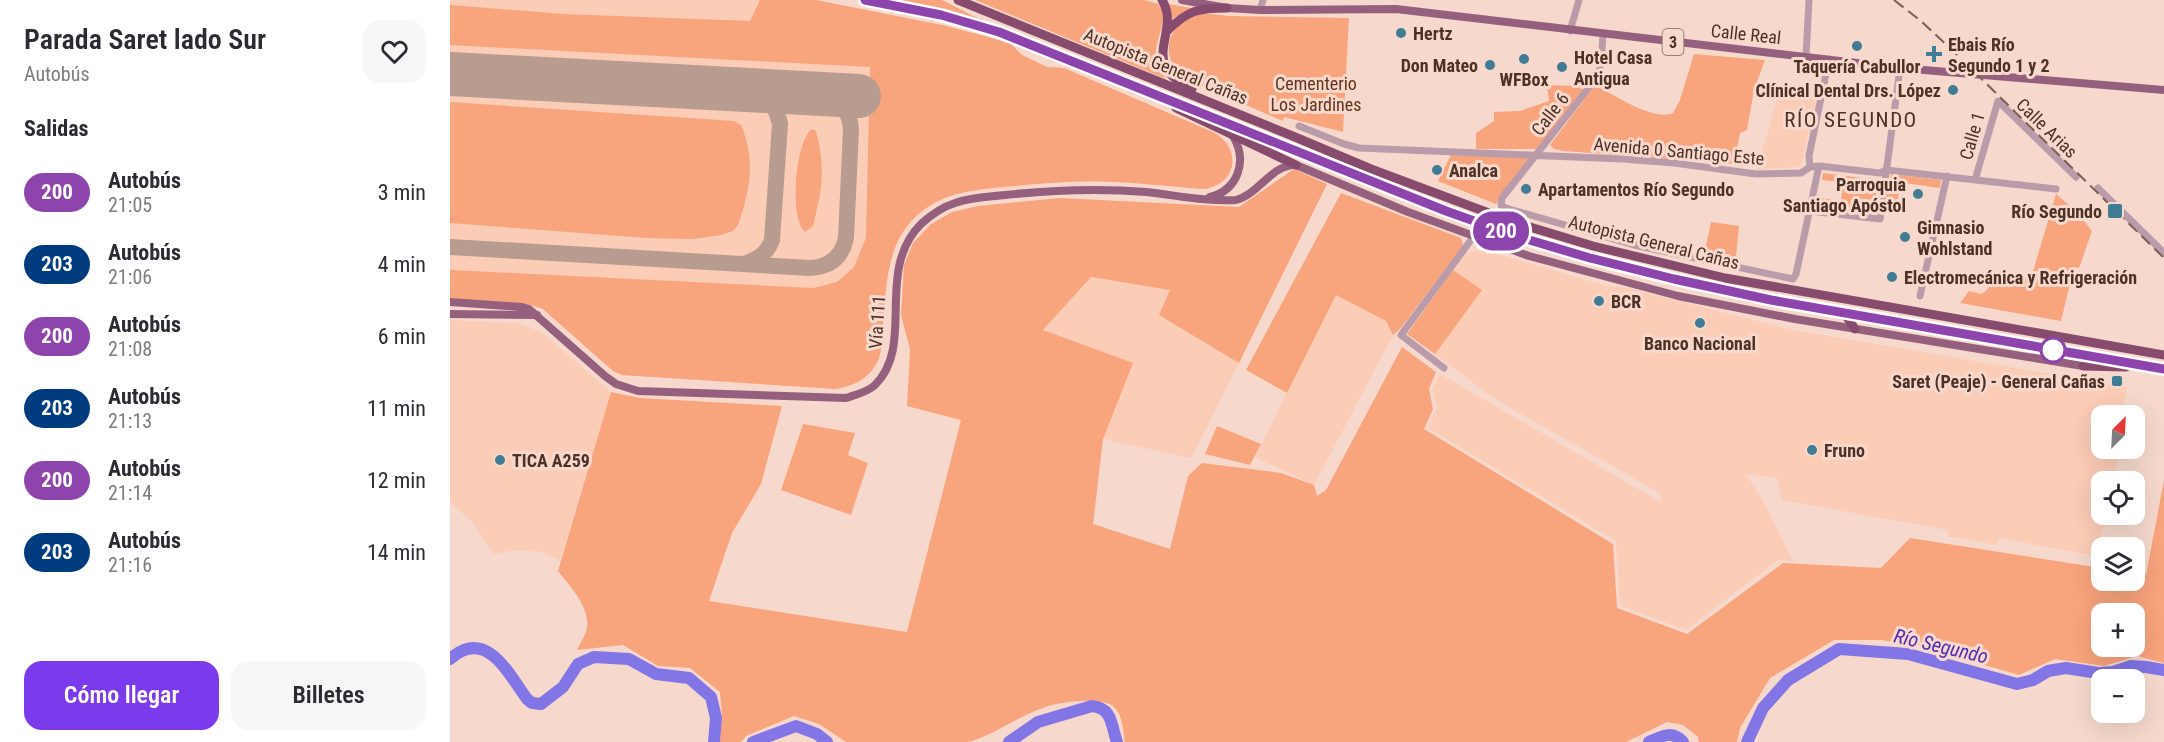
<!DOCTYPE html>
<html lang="es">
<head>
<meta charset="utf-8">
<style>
	:root { --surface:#fff; --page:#f7f7f7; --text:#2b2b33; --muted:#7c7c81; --accent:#7c3aed }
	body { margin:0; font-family:"Roboto Condensed",sans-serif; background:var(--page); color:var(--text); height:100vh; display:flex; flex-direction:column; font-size:22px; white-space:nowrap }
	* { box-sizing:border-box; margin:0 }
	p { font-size:20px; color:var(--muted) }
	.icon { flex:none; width:33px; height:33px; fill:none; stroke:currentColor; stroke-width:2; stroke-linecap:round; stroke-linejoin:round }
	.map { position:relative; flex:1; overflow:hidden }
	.drawer { display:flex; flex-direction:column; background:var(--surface); width:450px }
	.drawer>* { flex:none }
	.badge { padding:0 12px; border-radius:20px; font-size:21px; line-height:39px }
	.needle { width:39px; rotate:24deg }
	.fabs { position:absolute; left:1641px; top:405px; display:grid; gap:12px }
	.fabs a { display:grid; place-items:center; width:54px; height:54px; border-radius:12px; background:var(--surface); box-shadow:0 6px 24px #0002; font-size:30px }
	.map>.badge { position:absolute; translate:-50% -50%; box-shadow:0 0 0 3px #fff }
	h2 { padding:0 24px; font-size:22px; line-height:54px }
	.round { display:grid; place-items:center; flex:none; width:63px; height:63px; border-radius:18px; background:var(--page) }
	.headline { display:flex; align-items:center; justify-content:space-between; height:102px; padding:0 24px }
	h1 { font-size:28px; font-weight:600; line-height:45px }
	.action { display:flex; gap:12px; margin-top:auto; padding:12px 24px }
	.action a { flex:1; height:69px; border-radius:18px; background:var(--accent); color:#fff; font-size:24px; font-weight:600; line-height:69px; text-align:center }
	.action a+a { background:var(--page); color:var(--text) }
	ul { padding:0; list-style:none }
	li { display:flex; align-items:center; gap:18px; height:72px; padding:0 24px }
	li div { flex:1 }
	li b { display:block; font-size:22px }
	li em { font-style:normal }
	li .badge { min-width:66px; font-weight:700; text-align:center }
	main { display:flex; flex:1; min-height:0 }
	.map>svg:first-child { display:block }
</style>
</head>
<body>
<main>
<section class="drawer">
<div class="headline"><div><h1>Parada Saret lado Sur</h1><p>Autobús</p></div><a class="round"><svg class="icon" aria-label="heart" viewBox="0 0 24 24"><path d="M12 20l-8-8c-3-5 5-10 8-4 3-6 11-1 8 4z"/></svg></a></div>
<h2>Salidas</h2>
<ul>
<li><span class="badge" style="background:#8e44ad;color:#fff">200</span><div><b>Autobús</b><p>21:05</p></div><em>3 min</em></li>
<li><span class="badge" style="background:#003b80;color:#fff">203</span><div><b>Autobús</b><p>21:06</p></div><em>4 min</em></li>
<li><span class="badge" style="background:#8e44ad;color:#fff">200</span><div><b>Autobús</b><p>21:08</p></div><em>6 min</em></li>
<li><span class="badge" style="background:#003b80;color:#fff">203</span><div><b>Autobús</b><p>21:13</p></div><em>11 min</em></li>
<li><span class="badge" style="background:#8e44ad;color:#fff">200</span><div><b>Autobús</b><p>21:14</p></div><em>12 min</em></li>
<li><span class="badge" style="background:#003b80;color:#fff">203</span><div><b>Autobús</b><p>21:16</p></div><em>14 min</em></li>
</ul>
<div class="action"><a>Cómo llegar</a><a>Billetes</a></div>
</section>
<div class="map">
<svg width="1714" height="742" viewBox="0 0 1714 742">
	<rect width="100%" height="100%" fill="#f6d9cc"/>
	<path fill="#fbccb6" d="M0,0h366l126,25 43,11 26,8 11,11 25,12 17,1 151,65 14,11 3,13v9l-3,10 -7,7 -8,4 -9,2 -91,-7h-54l-103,11 -21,9 -22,17 -16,21 -9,23 -2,12 -7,80 -8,16 -11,10 -12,5 -13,3 -214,-14 -9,-4 -70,-62 -12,-4 -81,-5z
		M1330,89l37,7 -16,71 -44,2z
		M1024,251h13l116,34 23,3 167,42 334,57 -4,28 -21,1v32l17,1 -5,32 -12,1v32l8,1 -1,8 -7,6 -5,27 -99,-18 -1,7 -50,-9 1,-6 -166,-30 -5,-22 -31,-4 19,30 28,57 -15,-1 -92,70 -66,-25 -4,-64 -188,-113 9,-21 -5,-18 8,-15 222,129 -2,-10 -165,-94 -60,-45 46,-64 -28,-20 14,-17z
		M640,277l80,13 -11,25 80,48 -48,95 -88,-19 29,-76 -89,-32z
		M886,294l50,27 7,14 -79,150 -59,-28z
		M0,320l68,3 23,9 70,60 -51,169 -18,-9 -27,-2 -21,4 -23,-33 -21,-19z"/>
	<path fill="#f8a47c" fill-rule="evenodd" d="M310,0h56l126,25 43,11 26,8 11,11 25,12 17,1 151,65c27,17 22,50 -10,56 -30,-2 -61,-6 -91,-7 -34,-2 -67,1 -100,4 -25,2 -53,4 -76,15 -50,25 -51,73 -55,122 -1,13 0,28 -6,40 -9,16 -24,23 -41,26l-214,-14 -9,-4 -70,-62 -12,-4 -81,-5v-30l364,18 23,-6 17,-15 12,-29 4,-171 -420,-22v-40l113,9 187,7z
		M428,0h64l41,21z
		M525,0h169l14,4c13,14 -4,35 -2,52 1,8 6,16 10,23z
		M719,4l22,4 -19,11z
		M752,13l27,3 120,2 -6,114 -59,-15 -1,4 -100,-43c-17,-15 -20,-39 -2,-55 5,-5 14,-7 21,-10z
		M1244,54l71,6 -11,30 -7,40 -7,3 -6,31 -170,-13 -10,-2 -4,-4 46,-61 3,3c18,10 55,34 74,26l7,-13z
		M1097,85l31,1 5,4 -45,59h-62v-16l18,-12v-9l26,-1 29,-10z
		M0,102l284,19 7,4c15,34 9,66 -3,100l-5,6 -12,4 -28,4 -46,-1 -197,-15z
		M362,129l4,2c10,39 6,58 -3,95l-8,6c-16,-13 -10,-91 7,-103z
		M1001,155l81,3 -36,46 -58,-23z
		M844,169l33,15 -88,179 -80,-48 11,-25 -79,-13 -48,53 90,33 -30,76 -10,85 77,25 18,-73 14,-13 79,10 33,12 3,11 9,-6 76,-143 34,25 -7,17 4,20 -9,20 189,115 4,64 70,26 96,-71 98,5 29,-30 191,30 1,12h32l1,-7 11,2 18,-95v183l-27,-7 -33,10 -49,-7 -36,16 -104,-30 -34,-5h-47l-64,38 -30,50 -3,14h-38l-1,-5 -15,-12 -16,-3 -41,20h-501c-2,-11 -2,-27 -11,-35 -12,-11 -56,-5 -71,1 -27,9 -48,27 -75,34h-122l-27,-18 -25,-8 -48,20 -5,6h-21l2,-26 -2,-24 -30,-24 -32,-2 -35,-21 -46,5c3,-7 9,-15 10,-23 3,-20 -18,-42 -29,-56l53,-179 29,6 142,8 -21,78 -29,49 -23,68 198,31 54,-212 -54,-14 3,-57 -9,-34 3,-50 9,-22 18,-19 21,-12 26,-6 82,-8 179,9zM1652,614h32v32h-32z
		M1373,173l55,7 -4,34 -57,-6 1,-10 23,2 2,-18 -21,-2z
		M1441,174l50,6 -1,8 -43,-6 -1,5 3,2 -1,11 -2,1 -10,-1z
		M891,193l120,45 2,8 -62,82 -8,7 -7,-14 -50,-26 -49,98 -41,-23z
		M1606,194l20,17 16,20 -13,37 -5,-1 -13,54 -101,-18 9,-12 12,3 6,-4 6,-13 6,-1 3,-5 29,7z
		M1261,222l28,4 -4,39 -31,-9z
		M1003,270l29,20 -47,64 -28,-20z
		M353,424l52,9 -7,22 20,8 -17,52 -70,-25z
		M767,426l44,18 -11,21 -45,-11z"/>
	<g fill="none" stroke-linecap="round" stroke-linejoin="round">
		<path stroke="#8275e6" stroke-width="12" d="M0,659c36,-32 58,14 77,40l5,4 9,1 22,-17 15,-23 16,-7 35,2 27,15 33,4 22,19 5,21 -2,24
			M303,742l43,-16 21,8 10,8
			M559,742l29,-20 54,-16c21,2 19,20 25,36
			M1199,742c13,-6 23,-12 34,0
			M1297,742l16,-34 25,-28 51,-31 69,5 109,30 16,-4 15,-9 18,-3 32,5 15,-1 18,-6 15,1 18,3"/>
		<path stroke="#b89c8f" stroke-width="16" d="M0,247l360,21c20,-1 32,-11 36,-30l5,-108c-1,-18 -9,-26 -23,-35
			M294,264c14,-5 23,-10 28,-24l8,-116c-4,-19 -13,-28 -32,-34"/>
		<path stroke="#b89c8f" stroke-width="44" d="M0,74l409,22"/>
		<path stroke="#b99baa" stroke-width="7" d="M810,10l3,-10
			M1120,31l9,-31
			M1153,35l-2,29 -3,12 -96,122 -1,7 5,3 128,37 159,34 3,-5 23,-108
			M1356,56l3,-56
			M849,126l45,18 15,4 264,11 51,4 82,11 45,-1 9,-6 9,-1 61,7 6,-3 170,19
			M1360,167l-1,-11 20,-97
			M1525,180l23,-79 78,76
			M1648,188l66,65
			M1360,211l70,8 20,-151
			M1470,296l27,-120
			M994,368l-43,-33 73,-99"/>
		<path stroke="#95607d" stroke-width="8" d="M732,0l45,8 33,2 136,-1 504,59 264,22
			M760,197c28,-7 38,-36 23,-61
			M0,302l72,5 7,2 76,67 11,8 22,7 208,7c9,-3 22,-6 29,-13 41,-40 -1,-114 46,-161 11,-10 21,-17 34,-21 16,-6 33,-6 50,-8 47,-5 93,-7 141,-3 29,3 61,10 90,8 23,-6 36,-36 60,-35l112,47 121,44 149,40 117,23 288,47
			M0,314l87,1"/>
		<path stroke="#874b6d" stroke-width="9" d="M415,0l84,17 50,15 448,179 69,25 74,22 84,21 97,21 393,69
			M508,0l337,137 76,32 142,53 80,24 132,32 439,77
			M712,0c20,32 -26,63 30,89
			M717,31c21,-21 31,-23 60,-23
			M726,108l120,57
			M1394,313l11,16
			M1633,366l43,1"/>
		<path stroke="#7b5f52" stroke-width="2" stroke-dasharray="12 6" stroke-linecap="butt" d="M1444,0l27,21 31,29 212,208"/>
	</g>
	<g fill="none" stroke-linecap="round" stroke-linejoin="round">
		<defs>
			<path id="line" d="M415,0l76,15 58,17 447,179 70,25 74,22 84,21 97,21 393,69"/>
		</defs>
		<use href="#line" stroke="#fff" stroke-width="14"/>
		<use href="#line" stroke="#8e44ad" stroke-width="9"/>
	</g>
	<g fill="#407c94" stroke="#f6d9cc" stroke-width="2">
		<circle cx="951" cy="33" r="6"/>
		<circle cx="1407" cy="46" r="6"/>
		<path d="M1481 45h6v6h6v6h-6v6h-6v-6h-6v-6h6z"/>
		<circle cx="1074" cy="59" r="6"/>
		<circle cx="1040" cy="65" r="6"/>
		<circle cx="1112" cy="67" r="6"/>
		<circle cx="1503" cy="90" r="6"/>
		<circle cx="987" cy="170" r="6"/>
		<circle cx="1076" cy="189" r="6"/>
		<circle cx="1468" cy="194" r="6"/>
		<rect x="1657" y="203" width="16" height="16" rx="3"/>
		<circle cx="1455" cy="237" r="6"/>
		<circle cx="1442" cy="277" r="6"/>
		<circle cx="1149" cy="301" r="6"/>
		<circle cx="1250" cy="323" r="6"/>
		<rect x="1661" y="375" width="12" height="12" rx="3"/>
		<circle cx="1362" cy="450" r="6"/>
		<circle cx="50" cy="460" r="6"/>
	</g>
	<circle fill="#fff" stroke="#8e44ad" stroke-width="3" cx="1603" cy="350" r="12"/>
	<g text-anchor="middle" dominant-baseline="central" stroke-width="6" stroke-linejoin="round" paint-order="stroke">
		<rect fill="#f6d9cc" stroke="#806356" stroke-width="1.5" x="1212.5" y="29" width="21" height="26" rx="4.5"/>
		<g font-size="16" font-weight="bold" fill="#4d3124">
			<text x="1223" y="42">3</text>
		</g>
		<g font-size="18" font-weight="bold" fill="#4d3124" stroke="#f6d9cc" text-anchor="start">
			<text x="963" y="33">Hertz</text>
			<text x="1498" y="44">Ebais Río<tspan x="1498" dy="21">Segundo 1 y 2</tspan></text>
			<text x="1124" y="57">Hotel Casa<tspan x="1124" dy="21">Antigua</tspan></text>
			<text x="1028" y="65" text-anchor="end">Don Mateo</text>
			<text x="1407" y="66" text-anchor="middle">Taquería Cabullor</text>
			<text x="1074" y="79" text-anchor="middle">WFBox</text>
			<text x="1491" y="90" text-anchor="end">Clínical Dental Drs. López</text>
			<text x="999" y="170">Analca</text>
			<text x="1456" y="184" text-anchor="end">Parroquia<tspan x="1456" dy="21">Santiago Apóstol</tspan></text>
			<text x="1088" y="189">Apartamentos Río Segundo</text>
			<text x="1652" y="211" text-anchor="end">Río Segundo</text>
			<text x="1467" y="227">Gimnasio<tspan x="1467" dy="21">Wohlstand</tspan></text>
			<text x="1454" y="277">Electromecánica y Refrigeración</text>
			<text x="1161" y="301">BCR</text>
			<text x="1250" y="343" text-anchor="middle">Banco Nacional</text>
			<text x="1655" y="381" text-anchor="end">Saret (Peaje) - General Cañas</text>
			<text x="1374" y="450">Fruno</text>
			<text x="62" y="460">TICA A259</text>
		</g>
		<g font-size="18" fill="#4d3124" stroke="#f6d9cc">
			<text transform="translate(1296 34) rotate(6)">Calle Real</text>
			<text transform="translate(716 66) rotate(22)">Autopista General Cañas</text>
			<text transform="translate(1100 114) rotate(-52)">Calle 6</text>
			<text transform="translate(1597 128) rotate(44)">Calle Arias</text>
			<text transform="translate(1522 136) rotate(-74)">Calle 1</text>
			<text transform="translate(1229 151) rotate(5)">Avenida 0 Santiago Este</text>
			<text transform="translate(1204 242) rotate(14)">Autopista General Cañas</text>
			<text transform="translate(427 322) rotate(-86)">Vía 111</text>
		</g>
		<g font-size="18" fill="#63321a" stroke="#f6d9cc">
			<text x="866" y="83">Cementerio<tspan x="866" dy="21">Los Jardines</tspan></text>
		</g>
		<g font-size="20" font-style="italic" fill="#4e2db2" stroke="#f6d9cc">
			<text transform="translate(1491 646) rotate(13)">Río Segundo</text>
		</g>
		<g font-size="21" letter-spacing="1.5" fill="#4d3124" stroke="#f6d9cc">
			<text x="1401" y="120">RÍO SEGUNDO</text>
		</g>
	</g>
</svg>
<div class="fabs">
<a><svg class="needle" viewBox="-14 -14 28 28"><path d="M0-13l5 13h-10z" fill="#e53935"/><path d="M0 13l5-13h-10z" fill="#7c7c81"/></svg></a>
<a><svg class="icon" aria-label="locate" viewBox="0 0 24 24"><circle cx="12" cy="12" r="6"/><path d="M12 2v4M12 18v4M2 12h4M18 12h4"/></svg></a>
<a><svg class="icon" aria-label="layers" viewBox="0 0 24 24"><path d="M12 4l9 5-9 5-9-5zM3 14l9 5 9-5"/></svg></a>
<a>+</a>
<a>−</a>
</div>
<b class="badge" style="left:1051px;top:231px;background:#8e44ad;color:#fff">200</b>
</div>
</main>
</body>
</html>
